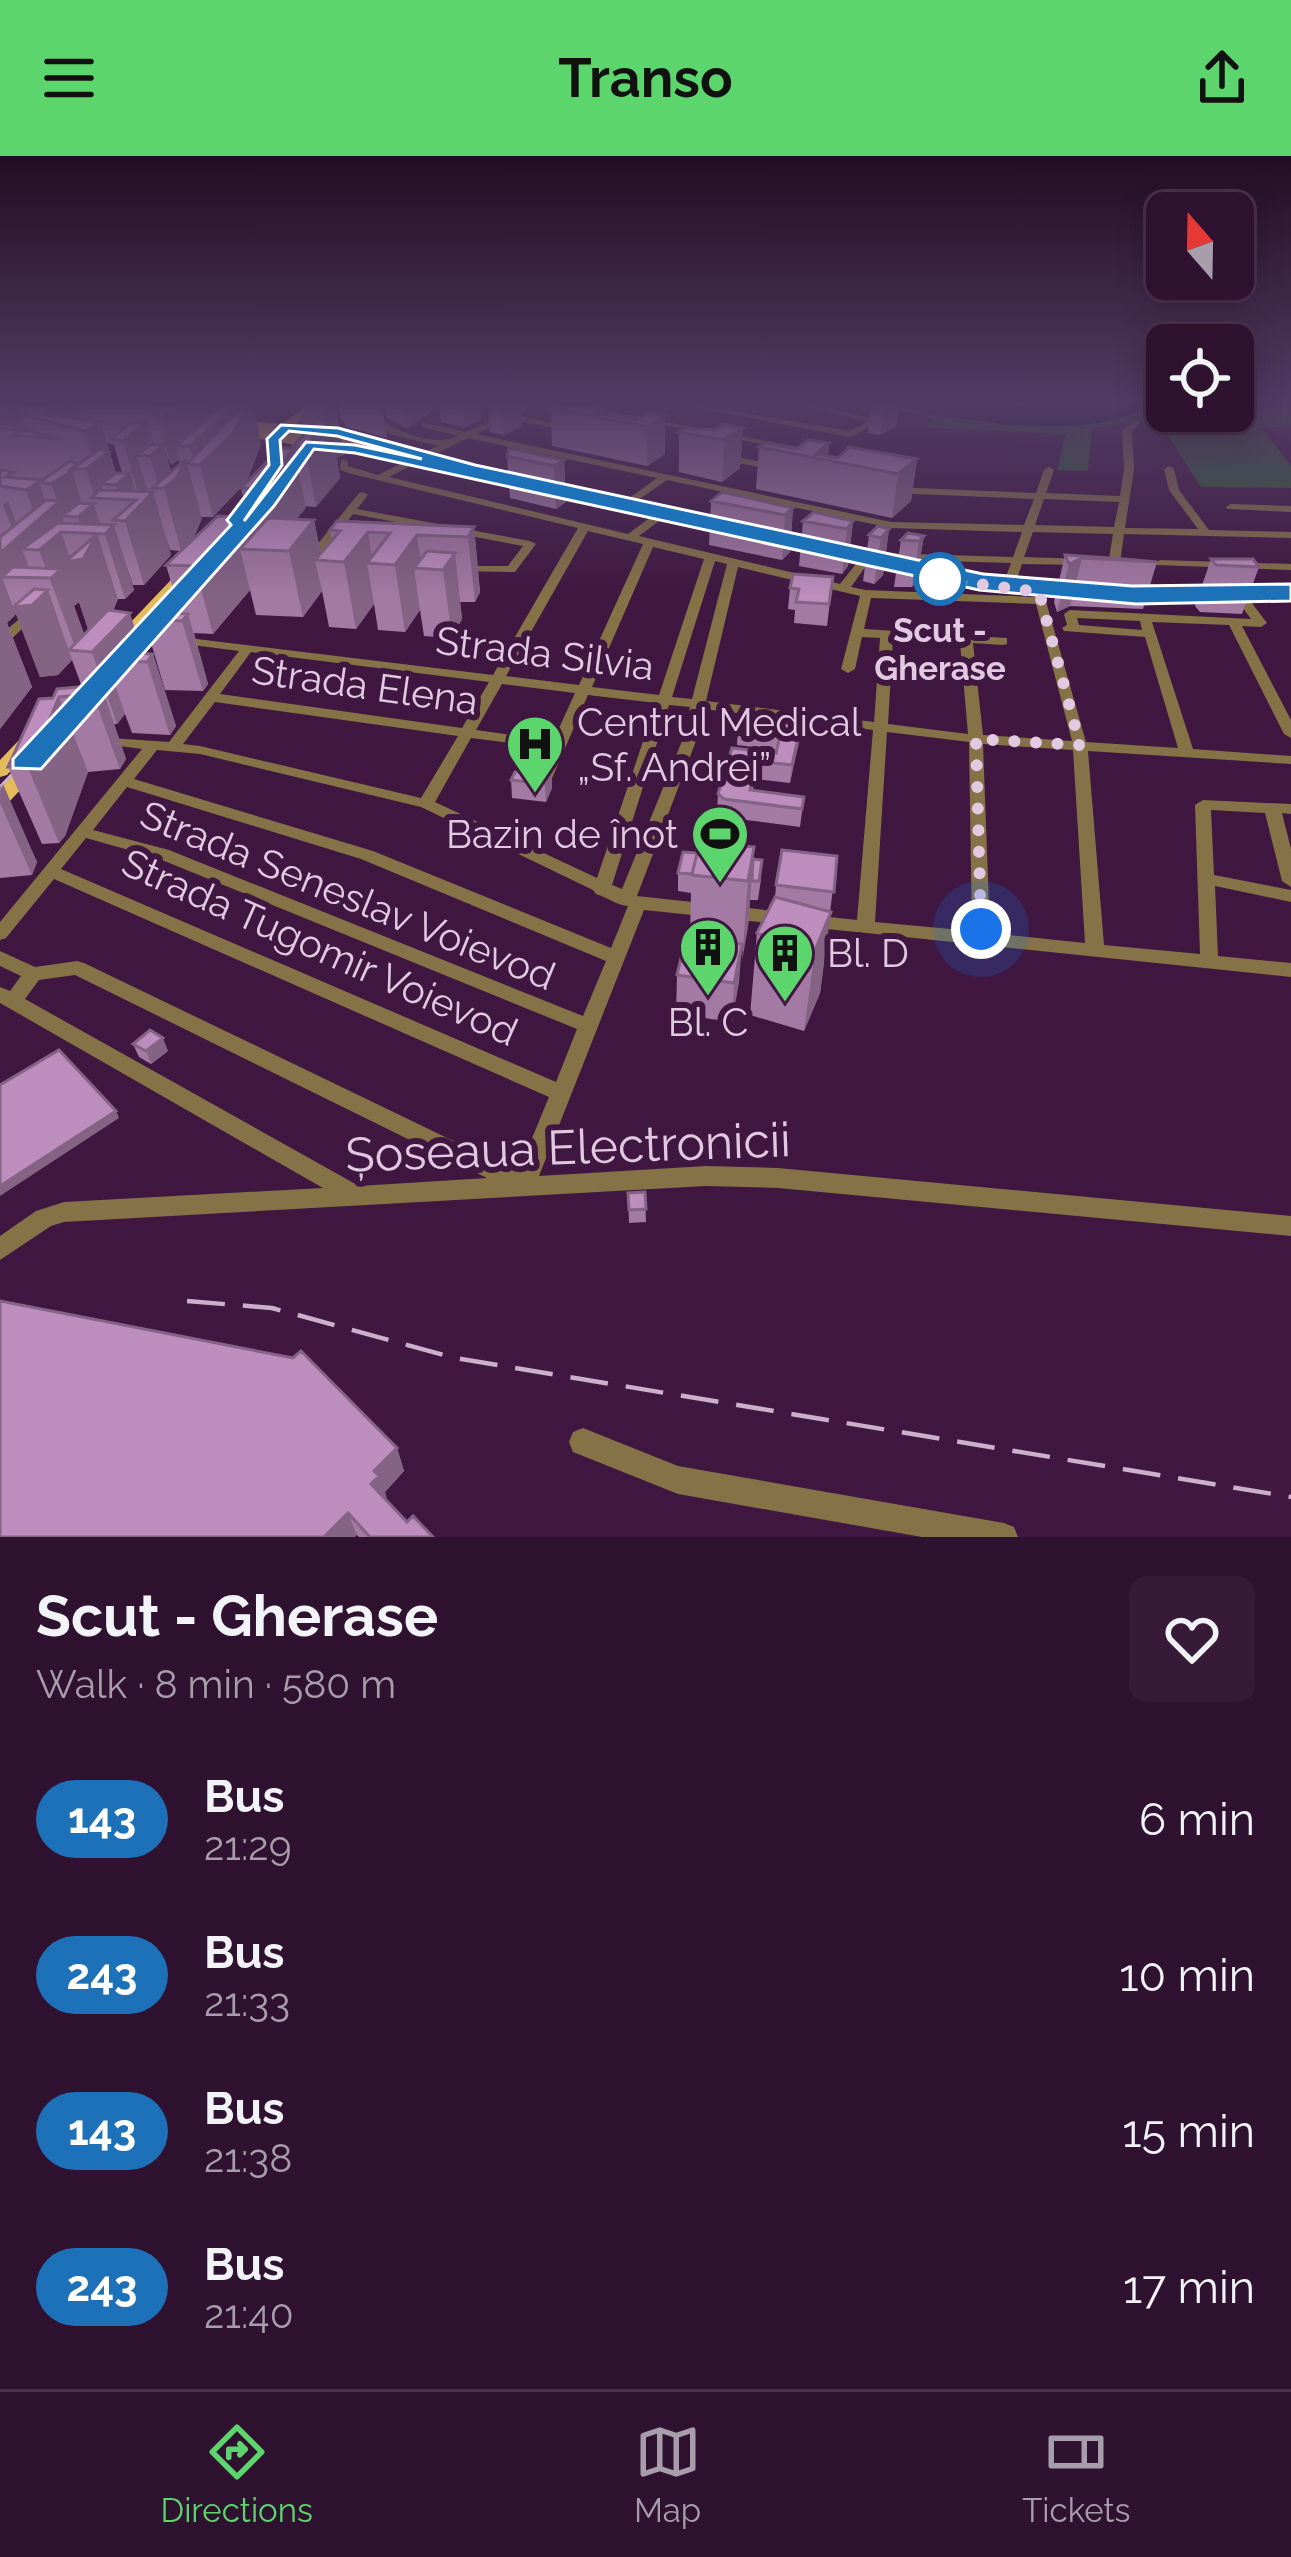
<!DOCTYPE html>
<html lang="en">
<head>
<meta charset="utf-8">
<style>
	:root { --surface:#2f1130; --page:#371a38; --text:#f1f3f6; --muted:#a79dab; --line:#4a314c; --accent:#5cd56d }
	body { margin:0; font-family:Raleway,sans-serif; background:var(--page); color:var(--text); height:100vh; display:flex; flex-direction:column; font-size:45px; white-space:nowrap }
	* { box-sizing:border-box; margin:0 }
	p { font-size:39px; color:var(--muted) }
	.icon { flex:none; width:66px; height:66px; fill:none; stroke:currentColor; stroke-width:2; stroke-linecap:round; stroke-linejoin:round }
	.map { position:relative; height:1381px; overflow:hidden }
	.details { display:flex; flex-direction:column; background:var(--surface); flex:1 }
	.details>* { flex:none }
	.badge { padding:0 24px; border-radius:39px; font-size:42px; line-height:78px }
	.needle { width:78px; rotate:340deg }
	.fabs { position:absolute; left:1146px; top:36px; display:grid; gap:24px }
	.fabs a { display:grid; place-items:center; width:108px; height:108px; border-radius:18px; background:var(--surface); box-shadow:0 6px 30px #0003,0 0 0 3px var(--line); font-size:60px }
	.you { position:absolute; width:60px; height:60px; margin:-30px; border:9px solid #fff; border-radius:50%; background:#1a73e8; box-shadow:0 0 0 18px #1a73e833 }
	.map>.badge { position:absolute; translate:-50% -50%; box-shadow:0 0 0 6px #fff }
	.round { display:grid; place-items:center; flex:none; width:126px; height:126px; border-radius:18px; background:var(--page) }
	.overview { display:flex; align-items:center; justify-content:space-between; height:204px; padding:0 36px }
	h1 { font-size:57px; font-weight:700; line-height:90px }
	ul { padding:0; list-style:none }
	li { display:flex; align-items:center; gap:36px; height:156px; padding:0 36px }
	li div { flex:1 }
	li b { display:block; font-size:45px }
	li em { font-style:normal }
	li .badge { min-width:132px; font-weight:700; text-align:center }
	header { display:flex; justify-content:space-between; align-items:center; height:156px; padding:0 36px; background:var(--accent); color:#111; font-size:54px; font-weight:700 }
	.tab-bar { display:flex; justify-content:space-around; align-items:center; height:168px; border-top:3px solid var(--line); background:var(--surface); font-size:33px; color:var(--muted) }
	.tab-bar a { display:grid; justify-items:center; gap:6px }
	.tab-bar .selected { color:var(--accent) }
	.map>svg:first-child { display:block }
</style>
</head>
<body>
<header><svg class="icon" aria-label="menu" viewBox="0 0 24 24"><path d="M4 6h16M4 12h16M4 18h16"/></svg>Transo<svg class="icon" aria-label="share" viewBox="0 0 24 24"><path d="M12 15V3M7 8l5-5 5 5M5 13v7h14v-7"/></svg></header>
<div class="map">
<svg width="1291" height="1381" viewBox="0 0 1291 1381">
	<rect width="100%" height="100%" fill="#3f1740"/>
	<path fill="#2f5e34" d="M880,249c49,0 99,20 149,21 50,2 97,-21 138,-21v6h66v-6h58v21l-30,2 30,37v23l-90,-1 -40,-61 -21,-4 -48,6 -4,43 -31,-1 9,-36 -139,-6 6,-9z"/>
	<path fill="#040d38" d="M891,249h255c-50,40 -196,14 -255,0z"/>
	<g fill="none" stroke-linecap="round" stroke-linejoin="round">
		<path fill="#867247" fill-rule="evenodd" d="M372,249h8l-5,11c22,15 58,32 83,20l-38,-10 4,-3 42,9 58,-27h10l-18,10 60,13 -4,3 -64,-12 -32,15 415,88 133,3 10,-26 -142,-6 -5,-3 5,-3 144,6 8,-23 5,-3 5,3 -8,23 74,3 4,-27 -2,-39 15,-10 4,3 -9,8 2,38 -9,59 73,1 -29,-39 -5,-21 5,-3 5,3 5,21 30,40 82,2v6l-167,-4 -6,43 -6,3 -6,-3 7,-43 -80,-2 -9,25 60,2 6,3 -6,3 -62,-1 -6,18 -6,4 -6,-4 7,-19 -140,-4 -20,28 15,3 168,7 1,-6h8l43,151 92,6 -33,-111 -81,-6 -2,-3 5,-3 -3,-11 6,-4 181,9 -16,-22 10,-3 22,29 -6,4 -19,-1 49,94v18l-7,-4 -55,-109 -77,-3 41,127 98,7v8l-203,-13 16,194 96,9 -5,-149 8,-5 88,4v10l-9,-1 9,36v38l-9,-6 -17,-68 -54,-3 3,65 77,15v12l-76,-16 3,70 73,7v14l-647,-67 -105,266 167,-10 72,2 513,48v20l-513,-48 -72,-2 -642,36 -13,4 -51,34v-24l36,-25 28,-9 259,-14 -323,-185v-16l10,4 11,-15 -21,-10v-15l35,16 42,-6 7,2 434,209 31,-75 -495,-218 -48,59 -6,2v-18l142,-173 -46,-6 -2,-3 2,-3 73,5 70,-91 -62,-8 -5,-1v-6l321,39 85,-147 -226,-54 -12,-4 1,-10h6l1,6 30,9 30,-15h6v4l-25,13 239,57 27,-20h8v4l-24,18 201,48 31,-39 10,2 -5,6 137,4 9,-25 -131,-4 -224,-48 -38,26 -4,-1v-4l32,-23 -189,-40 -39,19h-6v-4l15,-7 -49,-12 -23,-17zM1044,343l75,3 -5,25 -79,-2zM588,375l55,13 -64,141 -73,-9zM653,391l51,12 -45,136 -67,-8zM715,405l12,3 -35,135 -20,-2zM738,411l122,29 -19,73 7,4 7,-4 7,-32 18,1 -6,84 -168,-21zM871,442l165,6 36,137 -89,-6 -10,-92 29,2 5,-1v-6l-143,-9zM1077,462l63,3 2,9 -63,-5zM893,483l67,3 8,92 -80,-10zM251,496l238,30 -27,46 -242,-34zM502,528l73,9 -41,90 8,5 8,-5 38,-88 68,8 -59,175 -162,-76 36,-64 40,5 7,-4 -7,-4 -35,-5zM215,546l243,34 -37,62 -221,-52 -17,-2zM669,549l21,2 -8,34 -60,148 -10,-4zM704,553l169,21 -16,190 -220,-24 59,-155zM887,576l82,10 3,189 -97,-9zM983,588l90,6 12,193 -95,-10zM157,594l43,4 221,53 172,83 3,4c11,3 22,12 32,12l-17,42 -238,-97 -239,-72zM127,631l234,72 245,102 -23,55 -414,-166 -76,-20zM86,682l71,20 420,171 -21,53 -495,-213zM75,819l412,203 -128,8 -334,-187 14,-19z
			M559,249h16l224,42 -5,3z
			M683,249h16l150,26 19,-9 -67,-17h14l66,16 -31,16z
			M721,298l58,11 5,3 -5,3 -61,-12 -2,-2z
			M363,336l5,3 -11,14 173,32 6,3 -21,28 -58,-1 -4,-1v-4h55l15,-20 -170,-32c-15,19 -30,45 -54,48v-4l17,-12 43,-53z
			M1231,348l60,2v6l-64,-3 -1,-2z
			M1160,404l131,4v6l-135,-5 -2,-2z
			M35,450l4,1v6l-34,32 -5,1v-11z
			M583,1272l95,38 326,57 10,4 4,10h-96l-244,-43 -105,-42 -4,-10 4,-10z"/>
		<path fill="#e3bb5b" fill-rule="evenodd" d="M307,249h11l-23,20 42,4 138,37 268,60 -7,4 -263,-57 -137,-38 -48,-4 -7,3 -30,-9 6,-3 26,2z
			M245,275l76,10 6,4 -6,4 -80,-13 -2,-2z
			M259,326l10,3 -47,57h-10v-6z
			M766,373l176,39 142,16 8,5 -8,5 -142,-18 -181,-40v-6z
			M187,407l12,3 -78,85h-12v-6z
			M195,424l5,2v6l-70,80h-12v-8l72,-78z
			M1291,428v10l-170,2 -8,-5 8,-5z
			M28,580l9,6 -30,33 -7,2v-17l21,-22z
			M35,601l10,6 -3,4 -35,37 -7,2v-18l28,-29z"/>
		<path stroke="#cab0ca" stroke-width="3" d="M220,388l37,-42 63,-97
			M114,508l85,-93
			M0,631l33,-35"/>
		<path stroke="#cab0ca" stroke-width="4.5" stroke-dasharray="38 18" stroke-linecap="butt" d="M187,1145l85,7 183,50 836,139"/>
		<path stroke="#e3bb5b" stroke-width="12" d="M234,270l148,21"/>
	</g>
	<path fill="#a37aa3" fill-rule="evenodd" d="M0,249h207l3,11 29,-8 4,-3h10l8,39 -14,37 -34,36h-12l-8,22 55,1 4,-4 -11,-48 51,-39 13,-16 -3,-16 12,-12h21l9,50 -6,2 -1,2 3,19 -24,29 -11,-1 -9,13 18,1 7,34 11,-13 -2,-11 144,-3 6,65 -5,10h-15l2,17 -10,19 -28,-2 -4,-26 -15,22 -27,-2 -4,-26 -18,25 -27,-2 -7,-36 -19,26 -47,-2 -6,-25 -37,44 -19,-1 14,51 -5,7 -38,-1 -21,-71 36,-6 -14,-48 15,-14 -11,-1 -11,-34 12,39 -27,30h-11l-8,-23 9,28 -9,9h-7l-5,12 29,42 11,1 23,72 -6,9 -38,-2 -7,-19 -8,10h-3l12,35 -6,10 -32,3 -23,64 -6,7 -17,1 -34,-77 45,-69 29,-11 -10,-27 -14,15 -18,2 -24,-63 -9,9 25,64 -32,42zM107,287l7,2 8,28h-6zM166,298l5,11 8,-5 1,4 -9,8zM79,446l9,27 -4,6 -10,-29z
		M338,249h44l5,33 -40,-11 -7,-10z
		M385,249h50v4l-28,19 -20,-10z
		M439,249h41l1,15 -16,7 -24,-5z
		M488,249h32l2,21 -18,9 -14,-3z
		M899,249l-3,21 -16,9 -12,-2 3,-26z
		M551,252h53v7l30,5 31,-4v38l-18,12 -95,-20z
		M743,272l-3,40 -18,14 -43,-10v-40z
		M829,287l-1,13 10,2 79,1 -6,42 -19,17 -136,-29 3,-42 38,2z
		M507,300l57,4 2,42 -10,7 -46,-11z
		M711,345l82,7 -3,44 -8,8 -73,-15z
		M803,365h50l-5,45 -6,8 -43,-8z
		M889,373l-6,46 -9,9 -11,-3 6,-46z
		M924,380l-8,46 -4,5h-18l7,-47z
		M1065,399l92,7 -14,47 -73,-3 -13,6 -3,-10z
		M1211,403l48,8 -17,47 -42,-2 -5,-6z
		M833,421l-6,49 -33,-3 1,-13 -7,-1 2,-21z
		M801,569l-11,58 -35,-4 -2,11 51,7 -4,30 -77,-10 -6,-5 1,-18 14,-46 44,5 1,-3 -40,-5 1,-18z
		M551,614l1,18 -6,14 -34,-4 -1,-18z
		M0,629l37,77 -5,13 -32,3z
		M837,700l-17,137 -16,38 -54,-16 7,-82 18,-36 1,-12z
		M753,703l8,20 -3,21h-8l-2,27 -8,34 -8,61 -56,-8 1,-39 13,-38 1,-44 -13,-2v-18z
		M133,888l35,7 -17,13 -12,-7z
		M645,1036l1,30 -17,1 -1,-30z
		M397,1292l7,23 -19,21 1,8 21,22 26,15h-74l-2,-2 -357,2z"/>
	<path fill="#846384" d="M19,249h58l7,22 17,-5 17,58 12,-7 10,33 13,-14 18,63 -27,30 -19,-64 11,-21 -16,-1 -4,-14 -15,-1 5,14h-11l-9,-29 8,-5 -10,-33 -66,-24 10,29 -3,-5 -25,-3v-16z
		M180,249h27l5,21 24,-21h3l2,12 6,-12h6l8,39 -14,37 -34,36 -13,-52h-6l-4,-19h-14l3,14 -8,5 -12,-45z
		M327,249h8l9,50 -6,2 -1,2 3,19 -24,29 -11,-60 18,-19 -1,-10z
		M404,249h31v4l-28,19z
		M463,249h17l1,15 -16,7z
		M502,249h18l2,21 -18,9z
		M892,249h7l-3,21 -16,9 3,-26z
		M665,260v38l-18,12v-39z
		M148,265l8,30 8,-6 9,36 13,-22 16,60 -9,21 -12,11 -17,-63h-5l-9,-32 -13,-1 11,38 -8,7 -17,-59z
		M743,272l-3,40 -18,14 2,-42z
		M829,287l-1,18 -12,-7z
		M294,293l12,59 -36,43 -14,-62z
		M917,303l-6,42 -19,17 6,-44z
		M564,304l2,42 -10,7 -2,-43z
		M72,315l12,39 -22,6 6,16h-7l10,29 26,-27 21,65 -13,27 -17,3 -9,-27 -5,4 11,30 -10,11 -36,-97 -17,-1 11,29 -31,-1 11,30 35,-17 24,70 -14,15 -18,2 -24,-63 -9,9 25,64 -32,42v-176l16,-14 -13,-34 5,-4 13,34 16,-14 -11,-31 13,-8 10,29 9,-8 -7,-19z
		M94,348l9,30 -20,-1 -5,-16z
		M793,352l-3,44 -8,8 3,-45z
		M243,361l7,32h-10l10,41 -37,44 -18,-68z
		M314,364l8,40h-7l7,31 -19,26 -14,-66z
		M853,365l-5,45 -6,8 5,-45z
		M114,369l20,65 -9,9 -20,-65z
		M474,371l6,65 -5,10 -7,-65z
		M889,373l-6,46 -9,9 7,-46z
		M368,376l5,31h-6l7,41 -18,25 -12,-67z
		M417,379l5,34 -8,-1 6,42 -15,22 -10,-67z
		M924,380l-8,46 -4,5 7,-46z
		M455,397l7,66 -10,19 -9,-68z
		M1082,402l-12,48 -13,6 12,-48z
		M130,457l15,49 -38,-1 18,53 -8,10 -25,-72z
		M188,458l20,70 -5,7 -21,-70z
		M153,498l23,72 -6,9 -23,-73z
		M101,529l25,74 -6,10 -27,-75z
		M59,541l29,75 -23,64 -6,7 -32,-78z
		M801,569l-2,18 -9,40 2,-18z
		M551,614l1,18 -6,14 -1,-18z
		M3,628l34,78 -5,13 -32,-72v-12z
		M754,691l-6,80 -6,35 6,-81z
		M831,756l-11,81 -16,38 11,-81z
		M742,788l-3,39 -7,39 2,-39z
		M163,882l5,13 -17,13 -5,-13z
		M116,955l3,7 -119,78v-10z
		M397,1292l7,23 -19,21 2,7 -8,8 -8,-23 3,-13z
		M348,1357l9,22 -2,2h-31z"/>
	<path fill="#bd8ebd" stroke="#846384" stroke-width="3" d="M0,249h19l-19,7z
		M24,249h41l-24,9 60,8 -17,9 -64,-17 -2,-7z
		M124,249h61l-26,15 -3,-10z
		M223,249h13l-46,41h-14z
		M243,249h4l-12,26 -35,34 -13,-1z
		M314,249h13l-5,13 -20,-1z
		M558,249h32l14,3 -9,5 39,7 13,-7 18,3 -18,11 -96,-19z
		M875,249h17l-9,4 -12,-2z
		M318,264h12l-25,27h-13z
		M148,265l-25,20 -11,-3 18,-14z
		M0,267l63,17 -47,-5 9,-4 -25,-3z
		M723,268l20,4 -19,12 -45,-8 6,-4 30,2z
		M808,284l21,3 -13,11 22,4 11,-11 68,12 -19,15 -139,-27 6,-4 32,6z
		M150,289h14l-14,11 -13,-1z
		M280,292l14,1 -38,40 -15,-1z
		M509,292l55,12 -10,6 -47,-10z
		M100,293l9,3 -23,17h-15z
		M186,303l-10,20 -12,9h-12z
		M70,305l9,3 -8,5 1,2 -21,13 -12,-2 -13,8 -26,-4v-16l13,2 -8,5 38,3z
		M116,317h14l-14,12 -15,-1z
		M100,334l53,2 -28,29 -12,-1 23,-20 -45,-2z
		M722,336l71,16 -8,7 -74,-14z
		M46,344l14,1 -60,52v-16z
		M79,347l15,1 -16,13 -16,-1z
		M814,356l39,9 -6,8 -44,-8z
		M218,360l25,1 -48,49 -29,-1z
		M268,362l46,2 -25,31 -49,-2z
		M337,365l137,6 -6,10 -51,-2 -22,30 -28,-2 23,-30 -22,-1 -24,30 -29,-2 25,-29 -10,-1z
		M58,367l56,2 -9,9 -44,-2 -22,18 -17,-1z
		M878,370l11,3 -8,9 -12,-3z
		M908,377l16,3 -5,5 -18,-1z
		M97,378l-14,25 -18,3z
		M427,395l28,2 -12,17 -29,-2z
		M1065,399l59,4 33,3 -75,-4 -13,6z
		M1211,403h42l6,8 -43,-2z
		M13,411l48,2 -10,9 -49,-1z
		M793,418l40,3 -4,27 -33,-2 3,-13 -9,-1z
		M34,433l14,1 -16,15 -19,2z
		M108,454l22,3 -38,39 -23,-2z
		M150,456l38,2 -6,7 -38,-2z
		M115,496l38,2 -6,8 -40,-1z
		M101,529l-8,9 -34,3 -26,62 -6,6 -19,2 31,-68 14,-1 4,-9z
		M741,562l60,7 -9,40 -35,-4 -7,29 54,7 -2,12 -78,-10 -6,-5 14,-46 44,5 5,-21 -43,-5z
		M551,614l-6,14 -34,-4 4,-8z
		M700,685l54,6 -6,34 -56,-6z
		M782,694l55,6 -3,36 -58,-7z
		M683,696l14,1 -5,21 -14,-1z
		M753,703l9,1 -3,21h-7z
		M775,741l56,15 -16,38 -58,-17z
		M686,781l56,7 -8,39 -57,-8z
		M150,874l13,8 -17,13 -13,-7z
		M59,894l57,61 -116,75v-101z
		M645,1036l1,17 -17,1 -1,-17z
		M0,1145l293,57 8,-7 96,97 -23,23 5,5 -8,8 36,38 6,-6 20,21h-63l-22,-24 -24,24h-324z"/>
	<linearGradient id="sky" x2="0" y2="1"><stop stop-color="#230d23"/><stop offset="0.56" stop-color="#523c64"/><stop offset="1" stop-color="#523c64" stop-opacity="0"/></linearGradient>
	<rect width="1291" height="442" fill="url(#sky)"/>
	<path fill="#1d71b8" stroke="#fff" stroke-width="3" fill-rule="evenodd" d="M281,269l57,3 137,37 508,109 149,12 159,-2v17l-155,3 -157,-14 -624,-137 -41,-4 -40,57 -233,263 -28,-1v-9l218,-234 -4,-5 42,-55 -2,-26zM289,275l48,5 85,23 -67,-14 -49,-3 -62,79 38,-56 -2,-25z"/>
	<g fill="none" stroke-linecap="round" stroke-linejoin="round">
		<path stroke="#e1c9e1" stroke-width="12" stroke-dasharray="0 21.6" d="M940,423l99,13 41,153 -104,-6 5,190"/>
	</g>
	<defs>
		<symbol id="hospital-pin" viewBox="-11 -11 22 30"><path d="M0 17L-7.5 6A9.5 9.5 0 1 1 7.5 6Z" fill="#5cd56d" stroke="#3f1740"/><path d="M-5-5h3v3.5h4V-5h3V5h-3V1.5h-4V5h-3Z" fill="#111"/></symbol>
		<symbol id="stadium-pin" viewBox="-11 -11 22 30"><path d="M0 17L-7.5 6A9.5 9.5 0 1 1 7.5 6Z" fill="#5cd56d" stroke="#3f1740"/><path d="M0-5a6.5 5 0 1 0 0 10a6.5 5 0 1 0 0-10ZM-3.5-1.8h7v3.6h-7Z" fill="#111"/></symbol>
		<symbol id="building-pin" viewBox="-11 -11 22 30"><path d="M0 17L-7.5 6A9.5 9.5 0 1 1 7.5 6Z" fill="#5cd56d" stroke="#3f1740"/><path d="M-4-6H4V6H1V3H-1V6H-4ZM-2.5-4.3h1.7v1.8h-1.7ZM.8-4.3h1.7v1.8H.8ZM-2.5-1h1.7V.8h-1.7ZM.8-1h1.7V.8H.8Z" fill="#111"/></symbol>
	</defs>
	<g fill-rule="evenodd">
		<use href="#hospital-pin" x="502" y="555" width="66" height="90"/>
		<use href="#stadium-pin" x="687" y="645" width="66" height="90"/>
		<use href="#building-pin" x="675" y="758" width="66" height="90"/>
		<use href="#building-pin" x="752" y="764" width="66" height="90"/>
	</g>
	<circle fill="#fff" stroke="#1d71b8" stroke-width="6" cx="940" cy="423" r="24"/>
	<g text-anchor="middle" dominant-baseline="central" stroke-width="12" stroke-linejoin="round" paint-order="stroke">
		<g font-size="33" font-weight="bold" fill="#e1c9e1" stroke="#3f1740">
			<text x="940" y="474">Scut -<tspan x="940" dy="38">Gherase</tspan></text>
		</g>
		<g font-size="39" fill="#e1c9e1" stroke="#3f1740">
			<text transform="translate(545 497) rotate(7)">Strada Silvia</text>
			<text transform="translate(365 529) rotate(8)">Strada Elena</text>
			<text transform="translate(348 739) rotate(22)">Strada Seneslav Voievod</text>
			<text transform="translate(320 791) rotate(24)">Strada Tugomir Voievod</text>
		</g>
		<g font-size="39" fill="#e1c9e1" stroke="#3f1740" text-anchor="start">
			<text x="577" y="566">Centrul Medical<tspan x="577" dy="45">„Sf. Andrei”</tspan></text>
			<text x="678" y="678" text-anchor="end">Bazin de înot</text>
			<text x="827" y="797">Bl. D</text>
			<text x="708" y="866" text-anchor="middle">Bl. C</text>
		</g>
		<g font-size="48" fill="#e1c9e1" stroke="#3f1740">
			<text transform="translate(568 991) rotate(-2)">Șoseaua Electronicii</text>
		</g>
	</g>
</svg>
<div class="fabs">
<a><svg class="needle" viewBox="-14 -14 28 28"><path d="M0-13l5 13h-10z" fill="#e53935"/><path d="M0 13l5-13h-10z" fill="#a79dab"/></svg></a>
<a><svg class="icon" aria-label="locate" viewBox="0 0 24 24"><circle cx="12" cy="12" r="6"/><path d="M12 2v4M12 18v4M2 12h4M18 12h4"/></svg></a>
</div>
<div class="you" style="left:981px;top:773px"></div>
</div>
<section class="details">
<div class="overview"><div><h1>Scut - Gherase</h1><p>Walk · 8 min · 580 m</p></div><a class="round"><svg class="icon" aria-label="heart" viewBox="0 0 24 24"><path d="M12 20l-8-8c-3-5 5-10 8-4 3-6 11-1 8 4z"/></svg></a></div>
<ul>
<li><span class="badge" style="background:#1d71b8;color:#fff">143</span><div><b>Bus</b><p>21:29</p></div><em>6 min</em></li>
<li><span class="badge" style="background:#1d71b8;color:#fff">243</span><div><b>Bus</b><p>21:33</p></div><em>10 min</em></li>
<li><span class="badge" style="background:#1d71b8;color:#fff">143</span><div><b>Bus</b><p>21:38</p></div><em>15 min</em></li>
<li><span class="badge" style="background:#1d71b8;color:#fff">243</span><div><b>Bus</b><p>21:40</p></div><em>17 min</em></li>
</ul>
</section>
<nav class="tab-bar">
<a class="selected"><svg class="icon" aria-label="directions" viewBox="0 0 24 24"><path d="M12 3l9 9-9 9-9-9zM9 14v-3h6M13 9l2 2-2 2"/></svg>Directions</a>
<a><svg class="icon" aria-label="map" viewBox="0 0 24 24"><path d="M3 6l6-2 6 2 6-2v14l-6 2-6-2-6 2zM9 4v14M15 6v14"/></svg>Map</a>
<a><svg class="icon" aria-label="tickets" viewBox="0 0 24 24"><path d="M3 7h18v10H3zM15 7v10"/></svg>Tickets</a>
</nav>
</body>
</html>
